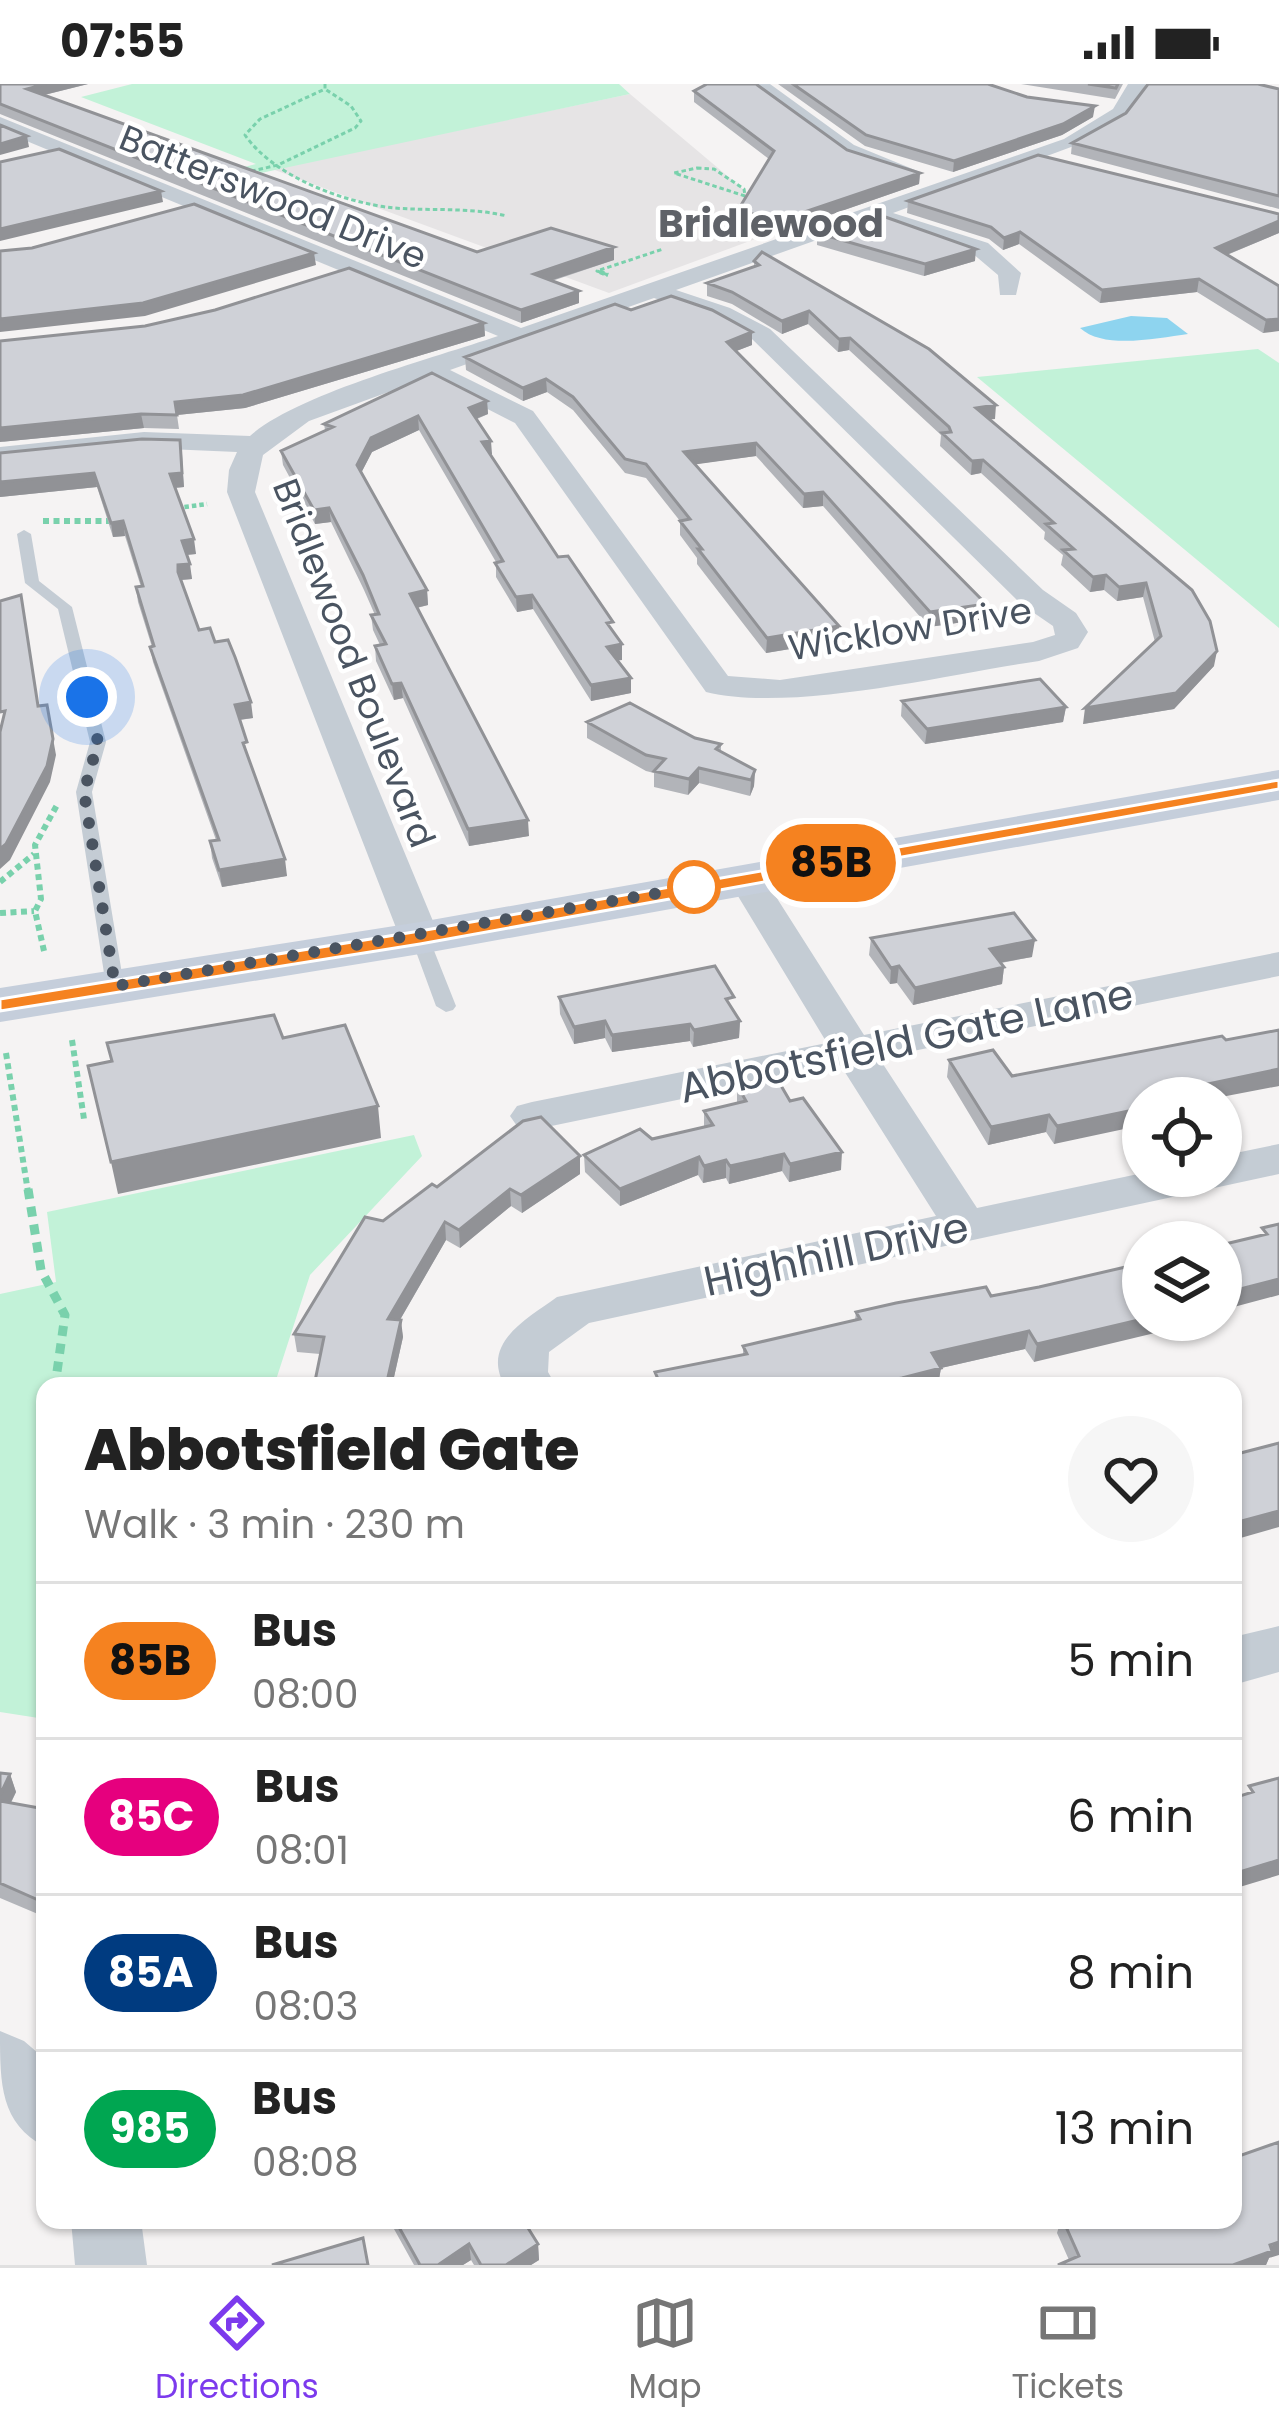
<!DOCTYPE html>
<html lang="en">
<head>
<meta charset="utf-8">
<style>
	:root { --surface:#fff; --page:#f6f6f6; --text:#222; --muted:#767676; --line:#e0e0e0; --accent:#7c3aed }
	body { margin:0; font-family:Poppins,sans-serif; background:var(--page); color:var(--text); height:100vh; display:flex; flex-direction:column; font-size:45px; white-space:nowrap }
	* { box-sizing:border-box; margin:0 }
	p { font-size:39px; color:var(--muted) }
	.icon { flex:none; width:66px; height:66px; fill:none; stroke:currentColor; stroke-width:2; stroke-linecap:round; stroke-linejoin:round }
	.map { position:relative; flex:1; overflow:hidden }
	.sheet { position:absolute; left:36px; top:1293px; width:1206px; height:852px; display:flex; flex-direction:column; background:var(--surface); border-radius:24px; box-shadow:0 3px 9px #0004 }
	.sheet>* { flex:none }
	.badge { padding:0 24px; border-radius:39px; font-size:42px; line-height:78px }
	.fabs { position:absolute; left:1122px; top:993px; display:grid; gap:24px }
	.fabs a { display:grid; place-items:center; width:120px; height:120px; border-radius:50%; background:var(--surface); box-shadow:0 3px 9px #0004; font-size:60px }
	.you { position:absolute; width:60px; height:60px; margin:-30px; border:9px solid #fff; border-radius:50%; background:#1a73e8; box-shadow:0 0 0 18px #1a73e833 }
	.map>.badge { position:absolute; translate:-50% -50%; box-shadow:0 0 0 6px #fff }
	.round { display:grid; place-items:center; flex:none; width:126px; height:126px; border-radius:63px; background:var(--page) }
	.overview { display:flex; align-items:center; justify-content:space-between; height:204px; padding:0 48px }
	h1 { font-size:57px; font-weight:800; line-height:90px }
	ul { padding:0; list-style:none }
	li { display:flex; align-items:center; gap:36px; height:156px; padding:0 48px; border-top:3px solid var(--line) }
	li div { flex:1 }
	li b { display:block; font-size:45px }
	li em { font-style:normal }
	li .badge { min-width:132px; font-weight:700; text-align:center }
	.status { display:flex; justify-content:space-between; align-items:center; height:84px; padding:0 60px; background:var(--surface); direction:ltr }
	.status svg { height:33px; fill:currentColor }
	.tabs { display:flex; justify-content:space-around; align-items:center; height:168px; border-top:3px solid var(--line); background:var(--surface); font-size:33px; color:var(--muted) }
	.tabs a { display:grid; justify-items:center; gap:6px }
	.tabs .on { color:var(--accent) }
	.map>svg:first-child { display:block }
</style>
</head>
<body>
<div class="status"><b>07:55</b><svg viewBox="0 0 49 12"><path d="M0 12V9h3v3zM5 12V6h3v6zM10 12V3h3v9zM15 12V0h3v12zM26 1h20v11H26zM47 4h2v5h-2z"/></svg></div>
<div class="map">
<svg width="1279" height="2181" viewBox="0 0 1279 2181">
	<rect width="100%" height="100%" fill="#f5f3f3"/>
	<path fill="#e6e4e5" d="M630,10l158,133 -179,66 -337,-124z"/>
	<path fill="#c2f2d8" d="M132,0h487l11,10 -435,93 -13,-4 74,-19 -175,-67z
		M1258,265l21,14v265l-302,-251z
		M414,1051l8,21 -112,119 -36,111h-229v333l-45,-7v-418l56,-12 -9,-70z"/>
	<path fill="#8ed4ef" d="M1131,232l36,2 21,16c-31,4 -84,16 -108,-6z"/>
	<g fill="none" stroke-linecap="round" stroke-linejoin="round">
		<path stroke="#79d1ac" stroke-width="3" stroke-dasharray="4.5 3" stroke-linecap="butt" d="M325,0v5l-65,30 -15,16c29,42 100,68 149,73 38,3 75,-1 113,8
			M697,84l17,1 30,20 1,7 -71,-23z
			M244,89l34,-8 77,-37 6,-7 -10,-15 -26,-17
			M608,191l-11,-4 66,-22"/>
		<path stroke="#79d1ac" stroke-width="4.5" stroke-dasharray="4.5 3" stroke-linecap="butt" d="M600,188l8,3
			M177,424l30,-4"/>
		<path stroke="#79d1ac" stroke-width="6" stroke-dasharray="6 4.5" stroke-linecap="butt" d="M43,437h73
			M0,798l34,-28
			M0,829l34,-2
			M44,867l-9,-40 6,-12 -6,-54 22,-40
			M72,956l12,79
			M6,969l22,139"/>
		<path stroke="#79d1ac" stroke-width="9" stroke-dasharray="10 8" stroke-linecap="butt" d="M28,1105l13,81 24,45 -10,71"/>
		<path fill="#c4ccd4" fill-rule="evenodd" d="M24,446l7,4 8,47 33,26 34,135 -14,50 32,194 -9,6 -9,-6 -30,-194 14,-50 -32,-133 -33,-26 -8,-49z
			M420,849l9,5 27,68 -3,4 -7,2 -10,-6 -25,-68z"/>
		<path fill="#c4ccd4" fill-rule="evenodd" d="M749,0h21l84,61 66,27 -10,6 -70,-25z
			M1128,0h18l-20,33 -28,20 -205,76 95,30 33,30 -5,22h-16l-2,-20 -26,-22 -99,-33 -197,70 54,18 40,21 273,261 33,23 12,19 -10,16 -39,13c-91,13 -246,52 -333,31l-191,-269 -88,-45 -118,43 -46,34 -8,37 185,446 -6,8h-28l-6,-8 -173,-446 2,-22 8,-18 -93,-4 -144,15v-16l144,-15 106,4c47,-42 184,-78 248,-100l-498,-206v-13l521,211 543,-189 49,-30zM654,214l60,20 38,21 269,265 32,22 2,9 -22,7 -253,38 -52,-4 -195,-265 -83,-41z
			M746,783l13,3 105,165 415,-83v24l-400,82 98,150 166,-35 78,3v-20l58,-12v30l-690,149 -40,29 -1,20 8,14h-51c-25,-43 22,-67 52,-89l379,-81 -95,-150 -309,64 -15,-4 -7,-10 7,-10 15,-4 295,-59 -100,-165 6,-8z
			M1279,1542v46l-46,13v-48z
			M0,1947l24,10 21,18v88c-45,-24 -45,-63 -45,-116z
			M71,2136h70l6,45h-72z"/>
		<path fill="#c5cedb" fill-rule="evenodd" d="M1279,686v30l-859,154 -420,68v-34l420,-66z"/>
	</g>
	<path fill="#b2b4b9" d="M0,0h88l-44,11 433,157 137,-5v13l-62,21 27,22 -58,20 -521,-209z
		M778,0h210l105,33 -31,18 -109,37 -88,-26z
		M1021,0h102l-8,15z
		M1145,5h134v120l-208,-55 1,-11 54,-30z
		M694,7l153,59 73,23 -1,11 -141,49 -41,-11 1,-12 31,-51 -75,-57z
		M908,117l371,32 -52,22 52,31 -16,47 -66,-41 -97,11 -81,-59 -16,6 -14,-11 -82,-26z
		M817,149l158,28 -51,15 -107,-31z
		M754,177l241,158h-6l203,171 22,76 -40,43 -91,15 72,-82 -12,-45 -26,4 -13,-11 -14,2 -29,-27 2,-10 -19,-16 1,-7 -64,-59 -10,2 -31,-29 1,-11 -92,-85 -11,2 -30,-28 -26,10 -50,-30 -25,-8v-13l47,-16z
		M631,226l121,35 -16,6 248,268 -55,8 -106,-121 -20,2 -47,-52 -61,8 144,162 -1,15 -72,12 -69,-89v-6l-17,-23v-14l-34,-43 -21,-5 -52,-63 -26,-18 -24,9 -57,-31 -1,-13z
		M484,239l1,13 -240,72 -68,7 2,14 -35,-1 -144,14z
		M487,317l1,13 -11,5 15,35h-2l68,103 55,75 9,28h-5l14,33 -40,8 -58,-92 -16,3 -21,-35v-15l-77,-132 -47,22 -11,21 66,117 1,15 -11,3 112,228 -60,10 -66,-148 -9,2 -18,-39 -1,-15 5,-1 -7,-15 -2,-15h4l-11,-25 -33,-68 -16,2 -32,-59 -2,-14 44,-21 -1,-6z
		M0,369l182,1 2,33 -9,1 21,66 -9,1 5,24 -11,1 18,50 16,12 38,76 -13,2 8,39 39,117 -65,11 -10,-29 -2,-17 6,-1 -63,-178 -3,-15h2l-14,-45 -2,-15h5l-16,-51 -12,1 -16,-50 -97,10z
		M902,617l164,6 -3,15 -138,22 -24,-28z
		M587,638l108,16 26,6v8l34,18 -1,16 -4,10 -51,-13 -11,12 -34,-8v-14l-8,-2 -59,-33z
		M871,854l161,19 -31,6 3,4 -2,17 -89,21 -16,-22 -7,1 -21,-29z
		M559,913l174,14 7,10 -1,17 -46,9 -3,-6 -78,11 -7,-14 -31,6 -14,-30z
		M1279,946v56l-136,12 -89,46 -8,-12 -58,13 -41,-68 2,-17 63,16z
		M737,1001l53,16 51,69 -52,12 -7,-11 -53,13 -3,-6 -23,5 -5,-8 -78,31 -35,-34 -1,-17 120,-28v-16l33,-7z
		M580,1072v18l-58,39 -11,-7 -51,42 -14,-8 -46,80 3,17 -11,49h-78l6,-32 -23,-2 -3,-18 89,-113 54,-34z
		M1143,1179l-109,99 -9,-13 -84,19 -3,17 -195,-31v-8l112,-26 1,-8 135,-16 48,-9z
		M0,1689l10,1 6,18 -5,11 34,6v108l-45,-19z
		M389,2136h151l-12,9 10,15 1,16 -8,5h-57l-3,-5 -8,5h-49z
		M1061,2136h172l36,38 -3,7h-208l11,-5 -12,-27z"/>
	<path fill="#919296" d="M46,0h42l-60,15 -1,-10z
		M1095,22l-2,11 -31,18 -109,37 1,-11z
		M27,52l2,11 -29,8v-11z
		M920,89l-1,11 -141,49v-12z
		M161,107l2,11 -163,39v-12z
		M1279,137v12l-65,27 2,-12z
		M1020,148l-1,12 -16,6 1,-12z
		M614,163v13l-80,26v-12z
		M976,165l-1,12 -51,15 1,-12z
		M314,169l2,12 -171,51 -145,16v-13z
		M1199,195l-2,13 -97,11 2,-13z
		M579,207v12l-58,20v-13z
		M809,227l-1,13 -26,10v-13z
		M1279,235v12l-16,2 3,-13z
		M484,239l1,13 -240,72 -68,7 -2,-13z
		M752,248v13l-26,10 1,-13z
		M850,254l-1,12 -11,2 1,-13z
		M546,295l1,13 -24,9v-13z
		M487,317l1,13 -18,7 -1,-13z
		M996,321l-1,14 -21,2 2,-13z
		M141,330l3,14 -144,14v-14z
		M418,332l1,14 -47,22 -14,27 -1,-14 14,-27z
		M180,356l4,47 -12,1 -2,-14z
		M491,357l1,13 -10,1v-13z
		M756,359v13l-72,10v-14z
		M983,376l-2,13 -10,2 1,-14z
		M94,389l3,14 -97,10v-15z
		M823,408v14l-20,2 1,-14z
		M329,424l2,14 -16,2 -1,-14z
		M123,437l2,15 -12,1 -2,-14z
		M194,455l2,15 -12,1 -2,-14z
		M190,480l2,15 -12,1 -2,-15z
		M1106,491l-2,15 -14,2 3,-15z
		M1146,499l-3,14 -26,4 2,-14z
		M427,506l1,15 -17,4 -1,-15z
		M532,511l1,14 -16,3 -1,-15z
		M986,520l-2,15 -55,8 1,-15z
		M839,542l-1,15 -72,12 1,-15z
		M622,560v16l-15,2v-15z
		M1217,567l-3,15 -40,43 -91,15 2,-16z
		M631,594v15l-40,8v-16z
		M401,599l2,15 -9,2 -2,-16z
		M251,618l2,16 -16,2 -2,-15z
		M47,621l9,50 -6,27 -40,78 -10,9v-20z
		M1066,623l-3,15 -138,22 2,-15z
		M699,684v15l-11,12 1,-16z
		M755,686l-1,16 -4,10 1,-16z
		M528,736l1,16 -60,10 -1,-17z
		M285,775l2,17 -65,11 -3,-17z
		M1035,856l-3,17 -45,8 3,-16z
		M899,882l-2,17 -7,1 1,-16z
		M1004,883l-2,17 -89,21 2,-17z
		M605,937v17l-31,6v-17z
		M740,937l-1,17 -46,9 1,-17z
		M690,940v17l-78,11v-17z
		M1279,985v17l-63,12h-50l18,-9z
		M378,1022l3,32 -263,56 -7,-32z
		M1143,1024v17l-89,19 3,-18z
		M1049,1031l-3,17 -58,13 3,-18z
		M842,1068l-1,18 -52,12 1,-18z
		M784,1070l-2,17 -53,13 1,-18z
		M580,1072v18l-58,39 -1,-18z
		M699,1073l-1,18 -78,31v-17z
		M726,1076v18l-23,5 1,-17z
		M510,1105l1,17 -51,42 -1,-18z
		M445,1138l1,18 -56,97 -2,-18z
		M1279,1195v16l-49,13 -2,7 -7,2v-16l7,-9z
		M1143,1235l66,1 -175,42 3,-18z
		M401,1236l2,17 -11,49h-6z
		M1029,1247l-4,18 -84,19 -3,17 -77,1 71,-33z
		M1279,1427v16l-42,12 -2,5 -2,1v-17l5,-6z
		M10,1690l6,18 -13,26 -3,-10v-13z
		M1279,1776v15l-46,14v-15z
		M522,2136h18l-17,12z
		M1279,2158v13l-10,3 -3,7h-33z
		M469,2160l2,16 -8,5h-25z
		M538,2160l1,16 -8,5h-25z"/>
	<path fill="#cfd1d7" stroke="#919296" stroke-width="3" d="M0,0h46l-19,5 450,163 74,-24 63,19 -80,27 45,17 -58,19 -521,-206z
		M707,0h49l91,66 73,23 -142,48 -40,-11 36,-59 -80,-60z
		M793,0h195l39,13 68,9 -32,18 -109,37 -88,-26z
		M1088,0h30l-2,4z
		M1148,0h110l21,5v107l-207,-53 54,-30z
		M0,41l27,11 -27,8z
		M59,65l102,42 -161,38v-67z
		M1038,71l241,59v7l-63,27 63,38v33l-13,1 -67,-41 -97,11 -82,-58 -16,6 -13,-11 -83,-26z
		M194,120l120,49 -171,50 -143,16v-68l32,-3z
		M874,129l102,36 -51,15 -108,-31z
		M762,168l167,97 67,56 -20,3 216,182 18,31 7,30 -41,42 -91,15 76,-72 -15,-53 -27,4 -13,-12 -13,2 -30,-27 11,-1 -28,-25 8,-1 -71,-63 -11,1 -30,-28 9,-1 -2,-5 -99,-89 -11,1 -30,-28 -27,10 -50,-29 -25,-9 52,-18 -5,-4z
		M349,184l135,55 -241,72 -68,7 2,13 -36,-1 -141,14v-87l145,-15 70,-16z
		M671,212l41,14 40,22 -25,10 259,262 -56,8 -107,-120 -19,2 -48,-51 -72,9 155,174 -72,12 -69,-89h4l-22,-28 10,-2 -44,-55 -21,-5 -52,-62 -27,-18 -23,9 -58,-31 150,-53 16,6z
		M432,289l55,28 -18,7 22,33 -9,1 76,115 10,-1 45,66 -6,1 15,21 -15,3 24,31 -40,7 -59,-90 -16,2 -21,-34 8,-2 -85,-145 -47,22 -14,27 70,125 -17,4 118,226 -60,9 -67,-146 -9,1 -17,-38 11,-2 -15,-29 8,-1 -16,-39 -34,-67 -15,2 -33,-59 52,-24 -9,-3z
		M142,355l38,1 2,33 -12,1 24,65 -12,2 8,23 -12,1v7l21,58 11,-2 5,14 13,-2 7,17 16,45 -16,3 12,37 -4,1 42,116 -66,11 -9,-29 9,-1 -69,-193 4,-1 -18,-59 7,-1 -20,-65 -12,2 -17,-50 -94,9v-29z
		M21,511l17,111 9,-1 6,34 -6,27 -41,78 -6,5v-117l5,-21 -5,1v-111z
		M1040,595l26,28 -139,22 -25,-28z
		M630,619l65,35 26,6 -5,5 39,21 -4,10 -52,-12 -10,11 -35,-8 11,-12 -19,-4 -59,-33z
		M1014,829l21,27 -45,9 14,18 -89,21 -16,-22 -8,2 -20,-30z
		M715,882l19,31 -8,2 14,22 -46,9 -4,-6 -78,11 -7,-14 -31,6 -15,-30z
		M274,931l9,23 62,-13 33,81 -267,56 -23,-96 24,-5 -5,-18z
		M1279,946v39l-95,20 3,4 -21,5h-23v10l-86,18 -8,-11 -58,12 -42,-67 44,-10 19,26 210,-40 4,4z
		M776,993l14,24 13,-3 39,54 -52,12 -6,-10 -54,12 -4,-6 -22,6 -5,-9 -79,32 -36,-34 56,-26 12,10 61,-14 -9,-14 42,-10 -9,-16z
		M541,1033l39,39 -59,39 -11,-6 -51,41 -14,-8 -57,97 13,1 -15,66h-72l10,-49 -30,-3 71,-117 18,4 49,-37 5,3 86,-66z
		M1279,1140v55l-51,13 5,6 -12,3v-56l46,-11 -5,-6z
		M1143,1179v56l-106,25 -8,-13 -97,22 9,15 -39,10 -41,8h-200l-6,-14 92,-18 -4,-8 117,-27 -4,-7 40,-9 90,-16 5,9 48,-9z
		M1279,1359v68l-41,11 2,4 -7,2v-73z
		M0,1689l10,1 -10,21z
		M1279,1694v82l-46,14v-76l20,-6 -4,-6z
		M0,1717l45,8v94l-45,-20z
		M1279,2058v100l-9,3 2,6 -39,14h-175l21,-9 -16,-36h170v-62z
		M395,2136h128l15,24 -32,21h-25l-12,-21 -31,21h-18z
		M363,2154l5,27h-96z"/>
	<path fill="#f58220" stroke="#fff" stroke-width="3" d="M1279,696v9l-859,155 -420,67v-12l420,-68z"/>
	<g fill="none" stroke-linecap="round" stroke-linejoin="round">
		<path stroke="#4a5461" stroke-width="12" stroke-dasharray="0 21.6" d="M87,613l11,45 -14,50 31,194 585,-100 -6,1"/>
	</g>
	<circle fill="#fff" stroke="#f58220" stroke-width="6" cx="694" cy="803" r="24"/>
	<g text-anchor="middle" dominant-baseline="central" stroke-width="9" stroke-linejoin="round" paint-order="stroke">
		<g font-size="36" fill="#4a5461" stroke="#fff">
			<text transform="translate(273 113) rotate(22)">Batterswood Drive</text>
			<text transform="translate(910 545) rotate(-9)">Wicklow Drive</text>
			<text transform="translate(354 579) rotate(69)">Bridlewood Boulevard</text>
		</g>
		<g font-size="39" font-weight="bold" fill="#5f6268" stroke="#fff">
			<text x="771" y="139">Bridlewood</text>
		</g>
		<g font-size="42" fill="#4a5461" stroke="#fff">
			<text transform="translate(906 957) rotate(-12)">Abbotsfield Gate Lane</text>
			<text transform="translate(836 1170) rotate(-12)">Highhill Drive</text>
		</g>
	</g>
</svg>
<div class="fabs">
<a><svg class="icon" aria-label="locate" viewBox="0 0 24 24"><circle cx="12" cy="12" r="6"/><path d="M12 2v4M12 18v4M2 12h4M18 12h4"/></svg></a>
<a><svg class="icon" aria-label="layers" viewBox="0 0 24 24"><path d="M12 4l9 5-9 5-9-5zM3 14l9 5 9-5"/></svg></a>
</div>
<div class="you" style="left:87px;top:613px"></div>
<b class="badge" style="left:831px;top:779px;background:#f58220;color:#111">85B</b>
<section class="sheet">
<div class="overview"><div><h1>Abbotsfield Gate</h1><p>Walk · 3 min · 230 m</p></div><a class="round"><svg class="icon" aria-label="heart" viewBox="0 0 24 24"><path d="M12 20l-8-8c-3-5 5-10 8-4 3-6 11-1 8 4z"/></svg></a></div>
<ul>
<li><span class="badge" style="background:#f58220;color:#111">85B</span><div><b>Bus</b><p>08:00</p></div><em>5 min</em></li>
<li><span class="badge" style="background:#e6007e;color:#fff">85C</span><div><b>Bus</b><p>08:01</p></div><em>6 min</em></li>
<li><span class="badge" style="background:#003b80;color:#fff">85A</span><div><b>Bus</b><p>08:03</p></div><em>8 min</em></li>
<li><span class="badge" style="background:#00a651;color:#fff">985</span><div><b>Bus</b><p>08:08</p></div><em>13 min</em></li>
</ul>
</section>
</div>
<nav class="tabs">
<a class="on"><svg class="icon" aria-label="directions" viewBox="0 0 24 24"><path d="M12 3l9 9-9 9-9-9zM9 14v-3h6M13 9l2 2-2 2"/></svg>Directions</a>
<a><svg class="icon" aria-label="map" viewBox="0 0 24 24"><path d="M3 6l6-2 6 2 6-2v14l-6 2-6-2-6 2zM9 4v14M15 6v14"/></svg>Map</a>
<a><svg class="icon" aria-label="tickets" viewBox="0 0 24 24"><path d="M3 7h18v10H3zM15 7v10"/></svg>Tickets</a>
</nav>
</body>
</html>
